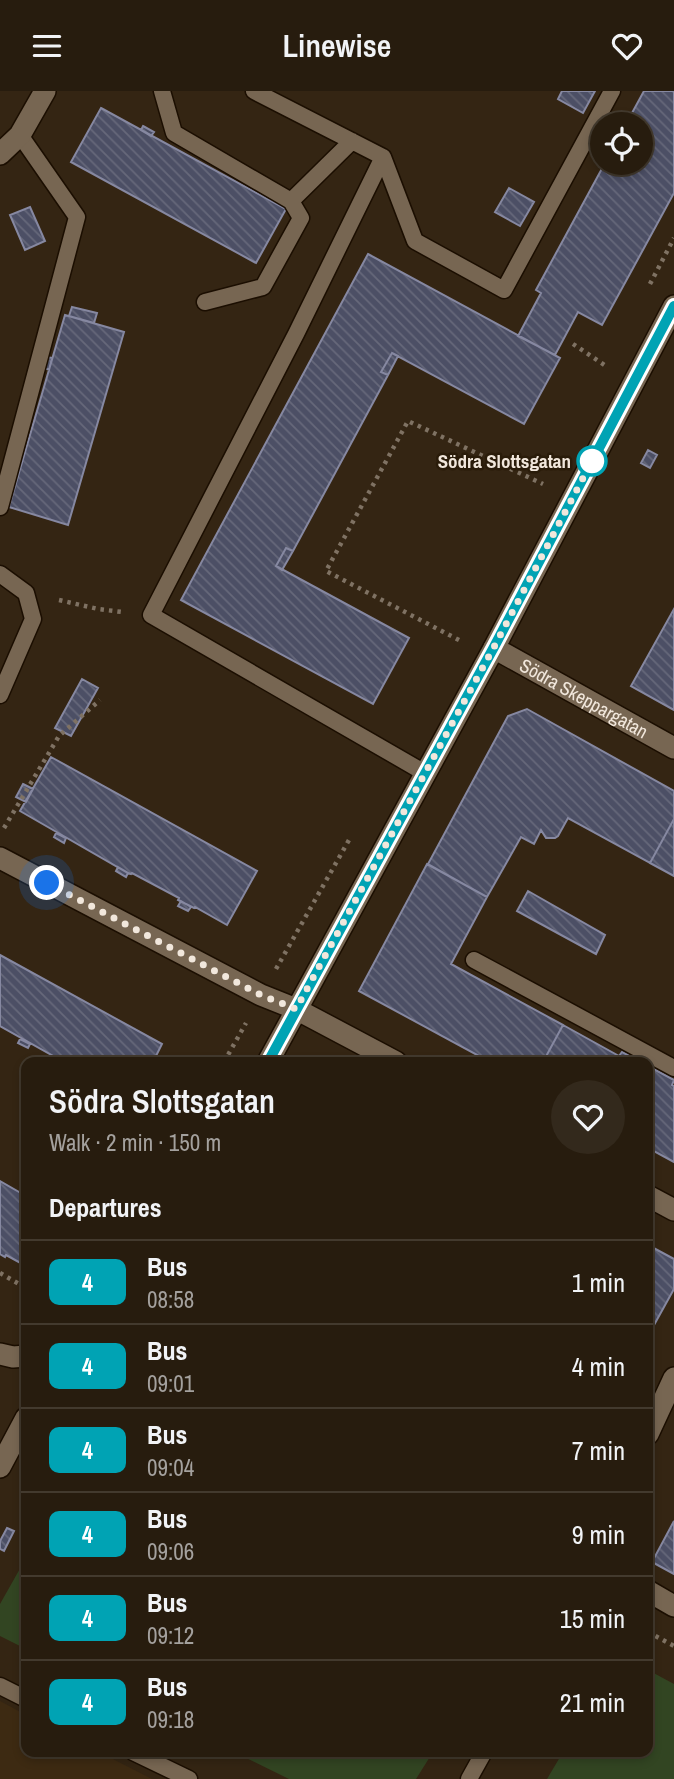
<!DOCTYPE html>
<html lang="en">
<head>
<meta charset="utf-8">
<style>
	:root { --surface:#271c0e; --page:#33291c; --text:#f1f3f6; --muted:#a4a19e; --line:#433a2e }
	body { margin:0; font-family:"Archivo Narrow",sans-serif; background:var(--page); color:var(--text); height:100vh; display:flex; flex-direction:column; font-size:26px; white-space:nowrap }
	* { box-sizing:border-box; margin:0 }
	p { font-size:23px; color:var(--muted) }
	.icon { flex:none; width:38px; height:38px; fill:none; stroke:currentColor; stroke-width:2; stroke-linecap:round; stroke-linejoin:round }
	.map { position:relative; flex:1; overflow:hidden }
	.drawer { position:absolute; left:21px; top:966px; width:632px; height:700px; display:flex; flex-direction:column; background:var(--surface); border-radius:14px; box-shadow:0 4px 10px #0003,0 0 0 2px var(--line) }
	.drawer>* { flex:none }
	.badge { padding:0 14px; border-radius:10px; font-size:24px; line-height:46px }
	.controls { position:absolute; left:590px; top:21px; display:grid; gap:14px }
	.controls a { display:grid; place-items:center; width:63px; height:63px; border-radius:50%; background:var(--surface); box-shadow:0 4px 10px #0003,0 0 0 2px var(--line); font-size:35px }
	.you { position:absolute; width:35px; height:35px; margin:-18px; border:5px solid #fff; border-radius:50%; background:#1a73e8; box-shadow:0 0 0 10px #1a73e833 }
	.map>.badge { position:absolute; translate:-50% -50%; box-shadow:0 0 0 4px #fff }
	h2 { padding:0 28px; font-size:26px; line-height:63px }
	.round { display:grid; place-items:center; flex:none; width:74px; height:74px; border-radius:37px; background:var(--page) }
	.headline { display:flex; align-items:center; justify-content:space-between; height:119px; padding:0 28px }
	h1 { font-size:33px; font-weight:600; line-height:52px }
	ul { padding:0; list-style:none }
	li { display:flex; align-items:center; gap:21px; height:84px; padding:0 28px; border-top:2px solid var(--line) }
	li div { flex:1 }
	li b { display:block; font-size:26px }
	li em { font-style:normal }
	li .badge { min-width:77px; font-weight:700; text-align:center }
	header { display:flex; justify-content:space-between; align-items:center; height:91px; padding:0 28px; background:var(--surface); font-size:32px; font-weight:600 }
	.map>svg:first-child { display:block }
</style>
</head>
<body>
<header><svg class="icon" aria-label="menu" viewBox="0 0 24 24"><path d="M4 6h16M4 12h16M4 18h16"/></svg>Linewise<svg class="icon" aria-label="heart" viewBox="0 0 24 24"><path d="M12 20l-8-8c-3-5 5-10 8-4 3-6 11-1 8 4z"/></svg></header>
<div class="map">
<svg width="674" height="1688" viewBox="0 0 674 1688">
	<defs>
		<pattern id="building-back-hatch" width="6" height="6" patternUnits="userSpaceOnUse" patternTransform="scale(1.75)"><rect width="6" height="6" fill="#4c4f65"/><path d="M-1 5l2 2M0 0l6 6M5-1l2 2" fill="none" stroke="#66687a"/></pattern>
	</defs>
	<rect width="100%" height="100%" fill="#342513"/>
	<path fill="#3d2a12" d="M0,1610l26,14v37h73l53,27h-152z"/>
	<path fill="#324522" d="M26,1467v91l-26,-13v-32z
		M648,1579l26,14v95h-127l16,-27h85z
		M234,1661h199l-17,27h-127z"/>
	<path fill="url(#building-back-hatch)" stroke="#8688a1" stroke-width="2" d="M562,0h33l-12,22 -25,-14z
		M644,0h30v102l-72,132 -24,-13 -23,43 -37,-19 23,-43 -5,-3 69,-127h35v-39h-14z
		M101,17l185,101 -30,54 -185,-101z
		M143,35l11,6 -3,4 -10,-6z
		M509,97l25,14 -14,24 -25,-14z
		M30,116l15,34 -20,9 -15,-35z
		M368,163l192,104 -36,66 -132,-71 -11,19 7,3 -95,176 -7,-3 -10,18 133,72 -36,66 -192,-104z
		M72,216l25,6 -3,10 -25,-7z
		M65,224l59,17 -56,193 -59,-18z
		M392,262l6,3 -10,19 -7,-3z
		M47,266l5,1 -3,12 -5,-2z
		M648,359l9,5 -7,13 -9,-5z
		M286,457l7,3 -11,19 -6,-4z
		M674,518v101l-43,-24z
		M82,588l16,9 -27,48 -16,-8z
		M527,618l147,82v28l-24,44 -82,-45 -10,18 -3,2h-9l-5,-8 -7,14 -13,-7 -34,60 -59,-33 80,-148z
		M51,666l206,114 -30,54 -32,-18 -1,1 -16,-8 1,-2 -47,-25 -1,1 -3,-1 -108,-62z
		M23,693l10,5 -7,13 -10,-5z
		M674,728v57l-24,-13z
		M56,742l10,5 -2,5 -10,-6z
		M427,773l60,33 -36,67 112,61 -20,37h-53l-131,-71z
		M118,776l10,6 -2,4 -10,-6z
		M528,800l77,44 -9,19 -79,-43z
		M181,810l10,6 -3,4 -10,-5z
		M0,864l162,89 -9,18h-89l-64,-36z
		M563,934l56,31 3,-4 19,10h-98z
		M20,948l10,5 -2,4 -10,-5z
		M648,975l26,14 -2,5 2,1v76l-26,-14z
		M0,1090l26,15v70l-20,-11 -1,2 -5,-3z
		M648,1154l26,14v30l-20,36 -6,-4z
		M674,1430v53l-22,-12z
		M7,1437l7,3 -10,20 -4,-2v-8z"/>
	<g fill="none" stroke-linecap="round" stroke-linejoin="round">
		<defs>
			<path id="lane" d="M162,0l12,42 117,68 61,-60
				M254,0l129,66 32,84 89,49 108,-199
				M383,66l-87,177 -145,281 274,158
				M205,211l58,-15 38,-69 -10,-17
				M0,416l77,-290 -57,-82
				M0,483l26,19 7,26 -33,76
				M474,869l200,108
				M0,1595l26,13
				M133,1661l56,27
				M469,1688l15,-27"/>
			<g id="street">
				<path d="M0,63l20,-19 25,-44"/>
				<path id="s1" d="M494,557l180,100"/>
				<path d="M0,767l261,137 35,14 100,53"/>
				<path d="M268,971l226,-414 180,-342"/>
				<path d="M648,1105l26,14"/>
				<path d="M0,1263l13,3 13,-1"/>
				<path d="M648,1343l26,-56"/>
				<path d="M0,1376l26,-49"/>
				<path d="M648,1500l26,15"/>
			</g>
		</defs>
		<use href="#lane" stroke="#1b0e01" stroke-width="19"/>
		<use href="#street" stroke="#1b0e01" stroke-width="24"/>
		<path stroke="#7f7263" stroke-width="4.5" stroke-dasharray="3.5 5" stroke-linecap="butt" d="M650,193l24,-46
			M573,253l33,22
			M59,509l39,9 24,3
			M459,549l-133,-69 82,-150 135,63
			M4,737l55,-92 41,-36
			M276,878l73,-129
			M224,971l22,-39
			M0,1182l26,15
			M648,1541l26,14"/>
		<use href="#lane" stroke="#776652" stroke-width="16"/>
		<use href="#street" stroke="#776652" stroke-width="21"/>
	</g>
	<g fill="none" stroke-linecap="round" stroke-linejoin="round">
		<defs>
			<path id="line" d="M268,971l226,-415 180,-341"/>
		</defs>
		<use href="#line" stroke="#fff" stroke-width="16"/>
		<use href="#line" stroke="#00a3b4" stroke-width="10"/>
		<path stroke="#f1e7dc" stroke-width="7" stroke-dasharray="0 12.6" d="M47,792l214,112 35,14 198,-362 98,-186"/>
	</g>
	<circle fill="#fff" stroke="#00a3b4" stroke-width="3.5" cx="592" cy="370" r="14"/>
	<g text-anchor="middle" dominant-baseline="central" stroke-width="5" stroke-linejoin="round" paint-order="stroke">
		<g font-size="19" font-weight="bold" fill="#f1e7dc" stroke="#2a1c0a" text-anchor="end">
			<text x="571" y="370">Södra Slottsgatan</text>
		</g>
		<g font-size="19" fill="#f1e7dc" stroke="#2a1c0a">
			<text stroke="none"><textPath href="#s1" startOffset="103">Södra Skeppargatan</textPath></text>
		</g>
	</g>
</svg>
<div class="controls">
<a><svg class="icon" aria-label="locate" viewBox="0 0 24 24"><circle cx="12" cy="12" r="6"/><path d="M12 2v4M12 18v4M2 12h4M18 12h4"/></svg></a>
</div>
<div class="you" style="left:47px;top:792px"></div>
<section class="drawer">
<div class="headline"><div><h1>Södra Slottsgatan</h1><p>Walk · 2 min · 150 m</p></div><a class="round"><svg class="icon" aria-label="heart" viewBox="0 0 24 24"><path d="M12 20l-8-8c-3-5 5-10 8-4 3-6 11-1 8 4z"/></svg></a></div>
<h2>Departures</h2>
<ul>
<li><span class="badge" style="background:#00a3b4;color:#fff">4</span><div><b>Bus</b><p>08:58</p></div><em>1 min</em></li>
<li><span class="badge" style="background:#00a3b4;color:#fff">4</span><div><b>Bus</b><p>09:01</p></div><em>4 min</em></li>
<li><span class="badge" style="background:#00a3b4;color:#fff">4</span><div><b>Bus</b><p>09:04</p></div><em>7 min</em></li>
<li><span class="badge" style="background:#00a3b4;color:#fff">4</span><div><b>Bus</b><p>09:06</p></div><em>9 min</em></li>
<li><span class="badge" style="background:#00a3b4;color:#fff">4</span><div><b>Bus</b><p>09:12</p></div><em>15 min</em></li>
<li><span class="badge" style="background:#00a3b4;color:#fff">4</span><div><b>Bus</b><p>09:18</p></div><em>21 min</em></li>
</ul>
</section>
</div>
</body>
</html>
